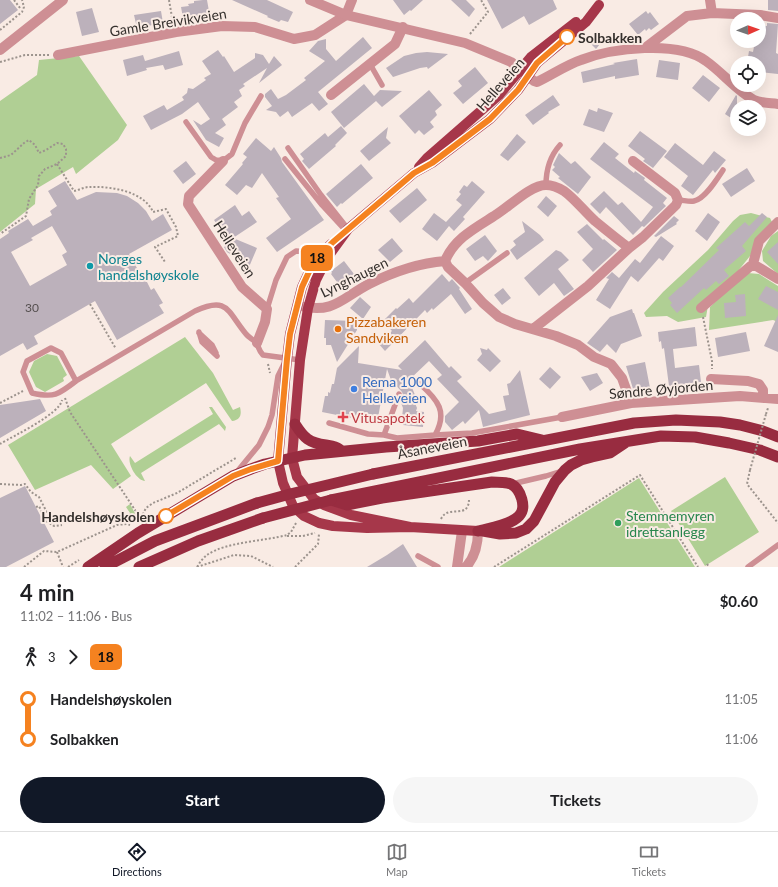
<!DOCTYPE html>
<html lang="en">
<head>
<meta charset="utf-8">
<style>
	:root { --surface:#fff; --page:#f6f6f6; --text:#202124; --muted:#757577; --line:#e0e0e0; --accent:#111827 }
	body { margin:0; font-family:Lato,sans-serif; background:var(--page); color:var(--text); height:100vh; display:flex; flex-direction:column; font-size:15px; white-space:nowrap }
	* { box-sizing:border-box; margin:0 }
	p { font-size:13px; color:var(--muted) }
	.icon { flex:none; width:22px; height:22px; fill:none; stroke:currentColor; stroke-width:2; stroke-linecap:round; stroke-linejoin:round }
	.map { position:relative; height:567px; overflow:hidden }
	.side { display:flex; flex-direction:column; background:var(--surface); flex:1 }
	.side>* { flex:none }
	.badge { padding:0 8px; border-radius:6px; font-size:14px; line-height:26px }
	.needle { width:26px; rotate:88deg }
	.fabs { position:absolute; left:730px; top:12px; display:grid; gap:8px }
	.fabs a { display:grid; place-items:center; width:36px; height:36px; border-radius:50%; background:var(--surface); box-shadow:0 4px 16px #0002; font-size:20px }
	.map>.badge { position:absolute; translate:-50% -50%; box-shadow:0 0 0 2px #fff }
	.legs { display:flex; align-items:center; gap:6px; height:44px; padding:0 20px; font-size:13px }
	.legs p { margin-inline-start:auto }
	.summary { display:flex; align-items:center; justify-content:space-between; height:68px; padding:0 20px }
	h1 { font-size:22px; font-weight:700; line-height:30px }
	.action { display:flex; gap:8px; margin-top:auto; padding:8px 20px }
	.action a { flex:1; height:46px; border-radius:24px; background:var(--accent); color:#fff; font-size:16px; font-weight:700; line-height:46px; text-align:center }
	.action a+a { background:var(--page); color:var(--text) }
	ul { padding:0 20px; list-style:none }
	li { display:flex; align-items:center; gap:14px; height:40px; font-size:15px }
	li i { display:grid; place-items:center; width:6px; height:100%; margin:0 5px; background:currentColor }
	li i::after { content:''; width:10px; height:10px; margin:-5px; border:3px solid; border-radius:50%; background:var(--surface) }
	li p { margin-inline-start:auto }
	li:first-child i { background:linear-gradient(#0000 50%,currentColor 0) }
	li:last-child i { background:linear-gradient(currentColor 50%,#0000 0) }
	.dock { display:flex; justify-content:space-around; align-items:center; height:56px; border-top:1px solid var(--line); background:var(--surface); font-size:11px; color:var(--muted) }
	.dock a { display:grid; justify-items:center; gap:2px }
	.dock .on { color:var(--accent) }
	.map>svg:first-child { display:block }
</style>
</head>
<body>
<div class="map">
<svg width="778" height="567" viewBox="0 0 778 567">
	<rect width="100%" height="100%" fill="#f9ebe4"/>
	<path fill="#b0cf94" d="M79,56l48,69 -9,15 -42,34 -3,-7 -37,22 -1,15 -35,28v-131l37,-26 2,-15z
		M751,213l19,5 2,4 -12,16 -10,18 -16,20 -25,24 -3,17 -28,5 -11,-6 -21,1 -2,-4 19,-21 45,-42 25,-29 7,-6z
		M778,231v43l-15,-13 -1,-10 9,-15z
		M748,273l11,1 19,12v36l-5,-2 -64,10 1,-23 24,-23z
		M185,337l28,36 20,37 7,-3c2,8 0,13 -8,14l-26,-38 -95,61 20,32 -18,13 -22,-24 -56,25 -27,-45z
		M47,354l10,2 10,19 -4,3 1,3 -19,11 -9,-5 -7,-15 5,-11z
		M209,407h3l14,20 -1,4 -6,-7 -78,49 4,8c-8,0 -18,-17 -15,-25l5,7 78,-49z
		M725,477l34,55 -54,34 -34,-55z
		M639,478l56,89h-196z
		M130,504l7,13 -1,2 -16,2 -1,-2 11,-6 -4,-6z"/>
	<path fill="#bcb1bb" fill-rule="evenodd" d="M0,0h10l8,10 -18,14z
		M203,0h4l3,17 -22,3v-3l-5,1 -2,-11 8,-1 -1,-2 6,-1v-2z
		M232,0h35l26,12 -5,10 -7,-2 -2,2 -12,-5 1,-1z
		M393,0h30l-12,11 -1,-1 -6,5z
		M451,0h15l9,9 -6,8z
		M487,0h66l4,9 -28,16 -5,-9 -22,13z
		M768,0h10v11l-10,-1z
		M92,8l7,24 -17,4 -6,-24z
		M161,11l2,12 -26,5 -3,-13z
		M646,11l2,3 2,-2 9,12 -8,6 -2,-2 -3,3 -1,-2 -7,6 -9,-11z
		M767,23l11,1 -2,29 2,1v20l-19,-2v-9h-12l2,-12 4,1 2,-11h4l1,-16 7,1z
		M595,32l9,7 -8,10 -8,-8z
		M363,37l9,11 -54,44 10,12 -9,7 -7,-8 -20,14 -4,-6 -8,6 -4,-5 -10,-2 6,-4 -7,-9v-3l6,-5 7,10 8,-4 20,-15 -2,-2 21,-17 -16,-10 9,-10 8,-2v10l10,12z
		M218,50l5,7 1,-1 10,16 21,-14v-5l8,2 6,9 5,-8 8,9 -23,18 8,-15 -24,16 2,2 -6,4 3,6 -8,6 4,5 -16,12 4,6 -11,8 9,5 -5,9 -13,-7 -13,-20 8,5 9,-6 -12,-17 -16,12 -31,16 -8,-14 21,-11 3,5 17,-10 -2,-3 5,-4 1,-5 5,1 13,-9 -2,-2 7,-4 -9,-13z
		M179,51l4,14 -18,5 -2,-5 -17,3 1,2 -20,6 -4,-16 20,-5 2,6z
		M427,52l21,2 -20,15 -1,-2 -7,1 -27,9 -7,-9 18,-12 12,-3z
		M637,59l2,16 -24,4v-3l-32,7 -2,-11 34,-8 -2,-1z
		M659,60l21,3 -2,17 -22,-3z
		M475,67l13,16 -25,21 -10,-11 9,-7 -4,-5z
		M703,75l17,13 -11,14 -17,-14z
		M364,84l10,12 6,-6 22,1 -20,16 -6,-6 -32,27 -13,-16z
		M429,90l13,15 -7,6 2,4 -7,7 4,5 -10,8 -5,-5 -4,4 -16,-18z
		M553,95l7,10 -12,7 1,1 -16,12 -8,-10z
		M736,95l1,1v26l-12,-8z
		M598,108l15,5 -9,19 -21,-7 6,-16 8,3z
		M341,126l6,7 -12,12 1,1 -27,23 -7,-8 2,-2 -4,-5 25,-21 3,4z
		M388,127l-2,11 5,5 -22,18 -9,-10z
		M640,131l27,20 -14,17 -10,-7 2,-2 -17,-13z
		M517,134l9,8 -18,19 -8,-6z
		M256,138l15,13 3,-4 7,11 1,4 42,58 -47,32 -11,-14 25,-19 -15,-21 3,-1 -17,-24 -10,15 -6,-3 -9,10 -12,-10 18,-21 -1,-1 5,-6 -4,-3z
		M604,142l15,12 -4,4 19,15 1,-2 10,7 -1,2 23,18 -4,5 3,3 -22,21 -2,-1 -9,9 -27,-28 -6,7 -10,-10 14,-13 14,14 4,-3 19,20 12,-15 -63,-48z
		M675,143l28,22 11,-14 12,9 -11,13 -2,-3 -20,25 -12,-9 7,-10 -24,-19z
		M559,153l12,11 4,-3 16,16 -13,17 -20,-16 2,-1 -8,-7 3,-3 -2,-2z
		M186,161l10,13 -13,10 -10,-13z
		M361,164l12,14 -31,26 -1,-1 -4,4 -11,-13z
		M747,168l8,13 -24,16 -9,-13z
		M65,181l12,19 19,-8 21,1 10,3 11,7 8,8 6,10 11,-7 9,16 -43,24 13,23 2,-1 7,14 3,-2 9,15 -4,2 5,8 -47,27 -22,-39 -61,35 4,8 -4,2 -7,4 -4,-7 -23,13v-117l9,-6 -1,-2 20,-12 5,7 19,-11 -2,-4 7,-5 -9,-15zM52,226l15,26 -5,3 5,10 -37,21 -19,-34 22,-12 -2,-2z
		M472,181l13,11 -22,25 2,2 -11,12 -5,-5 -12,15 -15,-12 12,-16 12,9 16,-17 -6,-5 5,-6 -2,-2 5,-7 3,2z
		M417,188l10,12 -27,23 -11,-12z
		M546,196l11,10 -9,11 -11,-10z
		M235,205l7,11 7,-5 8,11 -24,16 24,10 -8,19 -8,-3 1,-2 -15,-10 -3,-5 6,-4 -16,-23z
		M708,213l12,9 -13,19 -12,-10z
		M762,213l5,4 -25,29 4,5 -22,19 5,6 -10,8 -3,-3 -10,9 -2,-2 -27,25 -7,-8 2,-2 -4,-5 12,-11h1l38,-37 -3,-2 29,-26 4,4z
		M674,216l5,4 -3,3 1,1 -21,13 -2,-1z
		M522,221l18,14 4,5 -27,20 -7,-10 6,-5 -3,-4 12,-9z
		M587,224l16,16 1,-1 13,11 -24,22 -11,-12 11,-11 -16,-17z
		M485,235l12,16 -9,10 -5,-5 -8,5 -9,-12z
		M661,236l13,10 -11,15 -4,-3 -21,24 -7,-6 -21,33 -14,-9 13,-21 -3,-1 6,-6 7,6 16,-19 5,4z
		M392,238l11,13 -13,11 -12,-12z
		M778,242v22l-11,-12z
		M556,250l5,2 8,8 -11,9 16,20 -10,7 -10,-13 -15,13 -15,-18z
		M344,261l10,13 -14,12 -9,-12 1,-1 -1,-2z
		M442,274l7,8 3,-3 8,9 -1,1 13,20 -7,5 -14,-20 -18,16 -1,-2 -5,5 -2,-3 -40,41 -7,-8 14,-12 -9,-10 13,-13 1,1 12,-11 4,5z
		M766,286l12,6v18l-20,-11z
		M503,288l8,10 -9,7 -8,-10z
		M745,294l1,22 -21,2 -1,-15 12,-1 -1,-7z
		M360,297l11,10 -8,12 -13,-11z
		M632,309l1,4h1l8,23 -21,8 -5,9 -9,-9 -7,8 -13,-9 23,-26z
		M778,315v37l-14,-6z
		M325,320l32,1v9l-20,32 -6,-17h-5v-7h-2z
		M695,327l2,19 -24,3 2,19 24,-3 2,17 -32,4 -5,-38 -2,1 -1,-8 -2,1 -1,-10z
		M746,332l4,19 -32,6 -3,-19z
		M425,340l24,28 2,-2 11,11 -5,4 32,33 17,-4 -3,-14 6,-1 -2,-11 3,-1 10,-13 10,45 -47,12 -4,-17 -14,14 -2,-3 -11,9 -7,-8v-6l14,-14 -22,-23 5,-4 -13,-14 -20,19 6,15 -10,5 -3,-8 -11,-12 -4,-11 -10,54 -55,-11 3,-16h3v-4l2,1 2,-9h2l3,-16 22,-22 -1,17 44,7 -4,-4z
		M480,348l7,2 1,-2 13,13 -11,11 -13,-12 5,-6z
		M645,362l5,26 -16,4 -8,-26z
		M550,367l11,10 -11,12 -11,-10z
		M597,373l6,10 -13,8 -9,-14z
		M413,398l4,10 -1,3 8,1 -1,15 -20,-2 1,-6 -2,-1 1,-10 -2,-5z
		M40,399l6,12 -46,27v-33z
		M25,486l29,56 -48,25h-6v-69z
		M403,544l14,23h-50l20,-12z"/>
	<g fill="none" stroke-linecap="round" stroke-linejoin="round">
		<path stroke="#9c938d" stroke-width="2" stroke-dasharray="2 2" stroke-linecap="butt" d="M14,0l6,8
			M169,0l4,23
			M0,30l22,-18 2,-5 -2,-7
			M470,34l18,-22 -7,-12
			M0,62l25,-7h24
			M0,158l11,-3 13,-12 5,-3 6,5 4,8 7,-3 11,-7 6,1 3,5v7l-9,8 -12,5 -6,7 -1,9 -9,14 -3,17 -26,18
			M57,164l17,27c5,-1 10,-4 15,-4 21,-1 55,4 64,25l13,-3 10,18 2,9 -23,11 10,15
			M90,304l26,45
			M703,317l9,44v8
			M268,364l2,9
			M65,398l5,14 71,107
			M0,403l23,-12
			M766,414l2,-6
			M0,444c13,-8 60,-30 62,-44
			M750,470l-3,14 31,39
			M0,484l21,1 4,-1 6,8 8,5 15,29 8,-1
			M36,507l3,-1 7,15 8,5
			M141,518l5,-10 7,-5 24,-10 59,-35
			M441,519c7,-15 27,1 28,-19
			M287,536h16l12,-3
			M57,552l6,15
			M707,564l2,3
			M24,567l20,-16 13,1 60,-27 9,-1 4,1
			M68,567l11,-7
			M197,567c3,-5 6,-9 10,-12 18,-13 58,-14 80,-20l4,-3 5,-9
			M197,567l37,-12 17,1 22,11
			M295,567l23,-23 1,-10
			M494,567l146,-92 58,92"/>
		<path stroke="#ce8f94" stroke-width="5.5" d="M370,64l12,21
			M186,122l25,35 5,3 7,1 9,-7 13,-31 16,-27
			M288,148l33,47 27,34
			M285,159l37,46 24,26
			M546,185c0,-15 4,-29 14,-40
			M678,200c5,0 11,2 16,1 11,-2 23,-22 29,-31
			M465,283l42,-30
			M267,309l9,-29 11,-23 9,-6 13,1 10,4
			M199,332l3,10 15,14
			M199,333l13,12 4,8
			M76,381l-15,-28 -10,-5 -24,13 -4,11 9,21c22,5 26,2 44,-12l119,-70c33,-15 32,0 51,23 3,4 9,6 11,10 2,4 2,7 6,11l37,5
			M329,423l39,11 16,1 15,-41
			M384,435l13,3 38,-3c13,-23 3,-35 -15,-51
			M435,435l37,-2 90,-16
			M236,473l23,-28 9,-18 4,-12 6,-39 6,-12
			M512,484l34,-8 16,-5
			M418,556l20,11
			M748,567l30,-22"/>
		<path stroke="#ce8f94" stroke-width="10" d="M712,13l48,2 18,3
			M645,48l42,-32 25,-3 -2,-13
			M58,55l118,-23 46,-6 33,1 39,12 21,-4 31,-20 6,-15
			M527,76l7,5 3,1c15,-7 29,-17 44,-22 31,-12 97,-20 125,1 17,12 30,29 48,39 6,3 17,3 24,4
			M331,95l64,-51 8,-17
			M223,161l-34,35 -1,8 54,83 25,22 -2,13 -8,21
			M778,222l-19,19 -6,23 25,15
			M629,248l14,-11 33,-32 2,-5 -3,-7 -42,-32
			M300,306c34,8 42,-8 69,-22 24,-12 50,-21 76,-23
			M701,308l52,-44
			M533,329l55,-43 41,-38c-12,-9 -23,-18 -34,-27 -10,-9 -20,-22 -31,-30 -5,-3 -12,-6 -18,-6 -16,0 -38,23 -52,31 -19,12 -40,23 -49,45l3,6 17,16 18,20 16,14 16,7 41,12 22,9 16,12 17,7 11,14 9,25
			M711,379l37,2 11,3 4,6v8
			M562,417l69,-14 109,-7 38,3"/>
		<path stroke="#ce8f94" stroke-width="10" d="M310,0l36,15 119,28 46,19 15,12
			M0,50l63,-50
			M457,567l5,-36
			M466,567c9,-10 12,-23 12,-36"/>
		<path stroke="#a6374a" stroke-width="10" d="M419,167l8,-9 72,-63 32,-38 45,-35
			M331,244l-17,17 -12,26 -12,47 -3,25 -9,102 5,22 10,23 11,10 15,7 14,3 34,2 43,-1 68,4
			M410,527l-59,-12 -27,-10 -10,-6 -17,-22 -5,-19 8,-98 8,-52 8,-28 11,-22 21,-29 66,-56 18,-10 58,-44 28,-29 19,-27 49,-41 13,-17"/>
		<path stroke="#982c40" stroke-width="11" d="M295,424c9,14 14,19 31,21 6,1 9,1 13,4
			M373,474l261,-51 42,-3 44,2 20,3 23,6 15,6
			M331,500l249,-51 81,-13 34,1 34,6 31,7 18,7
			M331,500l16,5 35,-7 110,-16c7,0 13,0 19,2 10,5 16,24 8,32 -8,9 -30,12 -41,15
			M483,531l17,3 16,-1 10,-4 8,-8 21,-39 10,-12 6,-5 10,-5 11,-3 18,-4 15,-10
			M88,567l50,-34 95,-57 18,-7 14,-5 40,-9 81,-8 92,-6 39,-7 25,6
			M105,567l50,-26 102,-38
			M139,567l59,-26 65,-23"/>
		<path stroke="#9c938d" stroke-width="2" stroke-dasharray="2 2" stroke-linecap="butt" d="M750,470l16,-56"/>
		<path stroke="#982c40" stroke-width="11" d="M257,503l33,-9 83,-20
			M263,518l68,-18"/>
	</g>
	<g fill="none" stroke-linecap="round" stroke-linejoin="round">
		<defs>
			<path id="line-1" d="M166,516l67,-40 18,-7 27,-8 9,-102 3,-25 12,-47 12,-26 19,-19 81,-69 18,-10 58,-44 28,-29 19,-27 30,-26"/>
		</defs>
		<use href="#line-1" stroke="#fff" stroke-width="9"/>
		<use href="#line-1" stroke="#f58220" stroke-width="6"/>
	</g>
	<g fill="#fff" stroke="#f58220" stroke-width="2">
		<circle cx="567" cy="37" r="7"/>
		<circle cx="166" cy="516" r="7"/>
	</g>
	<circle fill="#0f9aa8" stroke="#f9ebe4" stroke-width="1.5" cx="90" cy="266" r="4"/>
	<circle fill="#e8710a" stroke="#f9ebe4" stroke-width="1.5" cx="338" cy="329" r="4"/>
	<circle fill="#3f7fe0" stroke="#f9ebe4" stroke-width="1.5" cx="354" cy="389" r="4"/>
	<path fill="#e0444e" stroke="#f9ebe4" stroke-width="1.5" d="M341 411h4v4h4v4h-4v4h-4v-4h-4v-4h4z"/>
	<circle fill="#2e9e5b" stroke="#f9ebe4" stroke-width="1.5" cx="618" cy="523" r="4"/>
	<g text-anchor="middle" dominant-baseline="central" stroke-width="4" stroke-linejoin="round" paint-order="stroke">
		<g font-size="12" fill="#565050">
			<text x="32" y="307">30</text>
		</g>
		<g font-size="14" fill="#342f2c" stroke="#f9ebe4">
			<text transform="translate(168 22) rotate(-9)">Gamle Breivikveien</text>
			<text transform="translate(500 84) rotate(-49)">Helleveien</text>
			<text transform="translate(235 249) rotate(57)">Helleveien</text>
			<text transform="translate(354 277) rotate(-26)">Lynghaugen</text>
			<text transform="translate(661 389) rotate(-5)">Søndre Øyjorden</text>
			<text transform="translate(432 447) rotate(-11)">Åsaneveien</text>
		</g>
		<g font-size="14" font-weight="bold" fill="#342f2c" stroke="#f9ebe4" text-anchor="start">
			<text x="578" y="37">Solbakken</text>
			<text x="155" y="516" text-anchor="end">Handelshøyskolen</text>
		</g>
		<g font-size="14" fill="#0d838f" stroke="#f9ebe4" text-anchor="start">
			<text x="98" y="258">Norges<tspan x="98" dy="16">handelshøyskole</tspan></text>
		</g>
		<g font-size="14" fill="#c56008" stroke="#f9ebe4" text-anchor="start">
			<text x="346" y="321">Pizzabakeren<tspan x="346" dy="16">Sandviken</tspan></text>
		</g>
		<g font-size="14" fill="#366cbe" stroke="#f9ebe4" text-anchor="start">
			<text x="362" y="381">Rema 1000<tspan x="362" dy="16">Helleveien</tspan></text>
		</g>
		<g font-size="14" fill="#be3a42" stroke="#f9ebe4" text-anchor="start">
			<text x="351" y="417">Vitusapotek</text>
		</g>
		<g font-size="14" fill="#27864d" stroke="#f9ebe4" text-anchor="start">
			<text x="626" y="515">Stemmemyren<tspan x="626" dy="16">idrettsanlegg</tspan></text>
		</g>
	</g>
</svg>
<div class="fabs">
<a><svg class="needle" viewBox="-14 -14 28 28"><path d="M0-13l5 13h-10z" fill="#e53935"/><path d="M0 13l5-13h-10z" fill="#757577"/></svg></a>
<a><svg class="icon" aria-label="locate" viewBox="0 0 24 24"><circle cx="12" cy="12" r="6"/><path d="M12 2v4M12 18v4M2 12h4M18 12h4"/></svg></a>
<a><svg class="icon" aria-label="layers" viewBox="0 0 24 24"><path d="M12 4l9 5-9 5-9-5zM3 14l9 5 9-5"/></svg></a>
</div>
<b class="badge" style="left:317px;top:258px;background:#f58220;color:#111">18</b>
</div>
<section class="side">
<div class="summary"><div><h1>4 min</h1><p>11:02 – 11:06 · Bus</p></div><b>$0.60</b></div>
<div class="legs"><svg class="icon" aria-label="walk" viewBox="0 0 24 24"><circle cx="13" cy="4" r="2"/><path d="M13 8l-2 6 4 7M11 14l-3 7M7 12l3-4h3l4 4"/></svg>3<svg class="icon" aria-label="forward" viewBox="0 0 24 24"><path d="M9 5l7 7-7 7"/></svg><b class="badge" style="background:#f58220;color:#111">18</b></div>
<ul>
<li><i style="color:#f58220"></i><b>Handelshøyskolen</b><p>11:05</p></li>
<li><i style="color:#f58220"></i><b>Solbakken</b><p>11:06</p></li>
</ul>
<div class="action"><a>Start</a><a>Tickets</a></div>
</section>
<nav class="dock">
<a class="on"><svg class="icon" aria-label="directions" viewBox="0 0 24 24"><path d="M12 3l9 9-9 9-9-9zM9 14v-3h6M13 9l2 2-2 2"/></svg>Directions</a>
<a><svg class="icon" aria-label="map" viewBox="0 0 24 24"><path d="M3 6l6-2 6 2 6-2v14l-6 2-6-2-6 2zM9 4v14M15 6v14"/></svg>Map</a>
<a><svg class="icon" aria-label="tickets" viewBox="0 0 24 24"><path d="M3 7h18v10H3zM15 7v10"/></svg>Tickets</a>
</nav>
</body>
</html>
